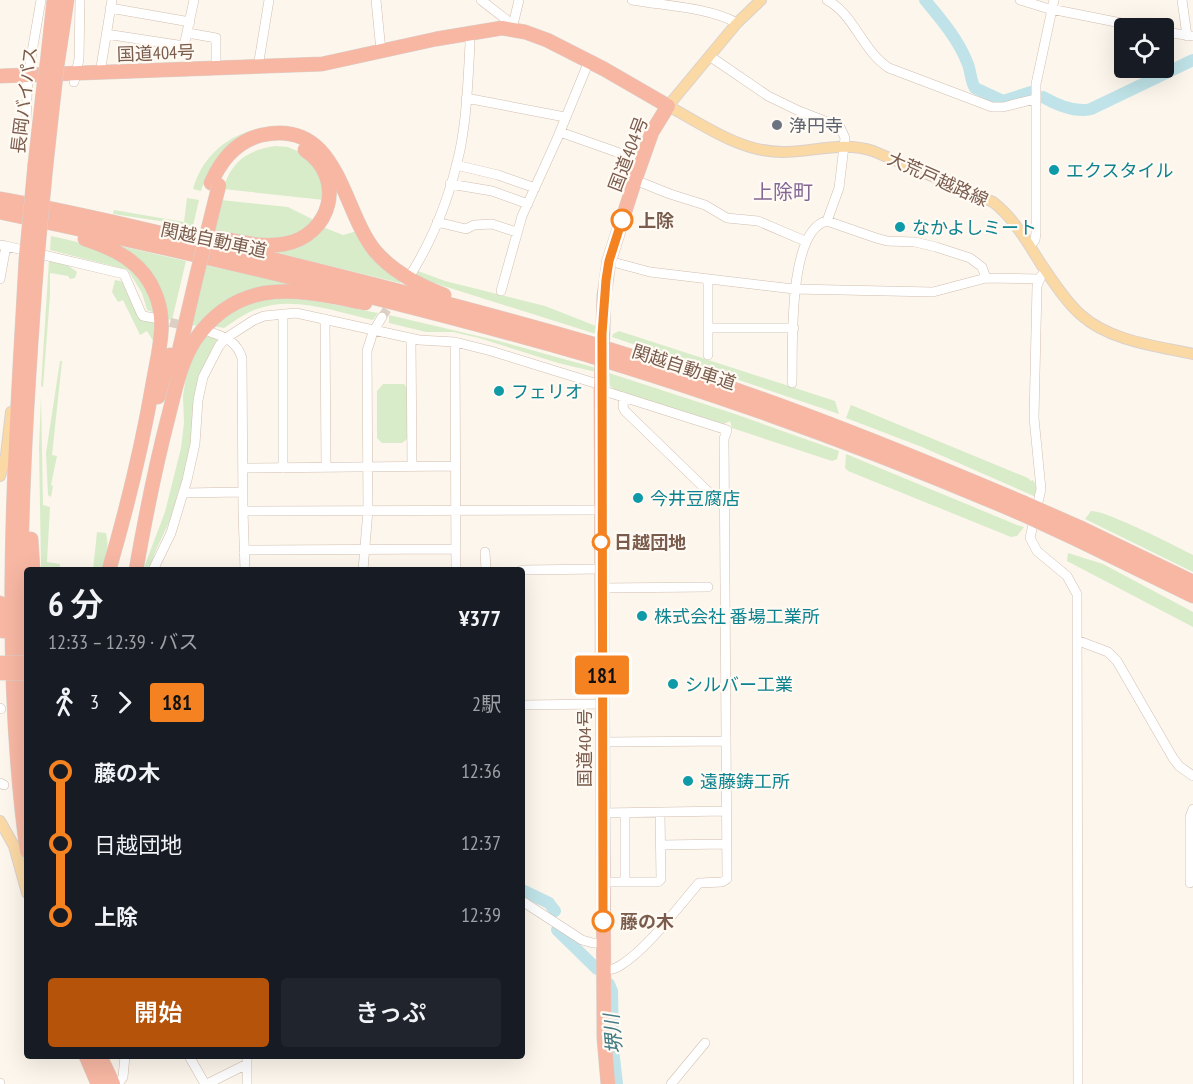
<!DOCTYPE html>
<html lang="ja">
<head>
<meta charset="utf-8">
<style>
	:root { --surface:#171b24; --page:#20242c; --text:#f1f3f6; --muted:#9ea1a6; --accent:#b45309 }
	body { margin:0; font-family:"PT Sans Narrow","Noto Sans JP",sans-serif; background:var(--page); color:var(--text); height:100vh; display:flex; flex-direction:column; font-size:22px; white-space:nowrap }
	* { box-sizing:border-box; margin:0 }
	p { font-size:20px; color:var(--muted) }
	.icon { flex:none; width:33px; height:33px; fill:none; stroke:currentColor; stroke-width:2; stroke-linecap:round; stroke-linejoin:round }
	.map { position:relative; flex:1; overflow:hidden }
	.sheet { position:absolute; left:24px; top:567px; width:501px; height:492px; display:flex; flex-direction:column; background:var(--surface); border-radius:6px; box-shadow:0 6px 24px #0002 }
	.sheet>* { flex:none }
	.badge { padding:0 12px; border-radius:4px; font-size:21px; line-height:39px }
	.fabs { position:absolute; left:1114px; top:18px; display:grid; gap:12px }
	.fabs a { display:grid; place-items:center; width:60px; height:60px; border-radius:6px; background:var(--surface); box-shadow:0 6px 24px #0002; font-size:30px }
	.map>.badge { position:absolute; translate:-50% -50%; box-shadow:0 0 0 3px #fff }
	.legs { display:flex; align-items:center; gap:9px; height:66px; padding:0 24px; font-size:20px }
	.legs p { margin-inline-start:auto }
	.head { display:flex; align-items:center; justify-content:space-between; height:102px; padding:0 24px }
	h1 { font-size:33px; font-weight:600; line-height:45px }
	.cta { display:flex; gap:12px; margin-top:auto; padding:12px 24px }
	.cta a { flex:1; height:69px; border-radius:6px; background:var(--accent); color:#fff; font-size:24px; font-weight:600; line-height:69px; text-align:center }
	.cta a+a { background:var(--page); color:var(--text) }
	ul { padding:0 24px; list-style:none }
	li { display:flex; align-items:center; gap:21px; height:72px; font-size:22px }
	li i { display:grid; place-items:center; width:9px; height:100%; margin:0 8px; background:currentColor }
	li i::after { content:''; width:15px; height:15px; margin:-8px; border:4px solid; border-radius:50%; background:var(--surface) }
	li p { margin-inline-start:auto }
	li:first-child i { background:linear-gradient(#0000 50%,currentColor 0) }
	li:last-child i { background:linear-gradient(currentColor 50%,#0000 0) }
	.map>svg:first-child { display:block }
</style>
</head>
<body>
<div class="map">
<svg width="1193" height="1084" viewBox="0 0 1193 1084">
	<rect width="100%" height="100%" fill="#fdf6ec"/>
	<path fill="#d8ecc9" d="M253,130l-1,3c-31,20 -38,21 -51,58l-8,-2c8,-29 30,-51 60,-59z
		M275,146l13,1 14,6 19,21 3,26 -101,-11c8,-27 24,-39 52,-43z
		M187,198l12,2 -6,26 -80,-12 1,-4 70,12z
		M221,200l67,7 26,13c-29,29 -65,16 -101,10z
		M323,227l20,8 14,-4 46,48 -3,4 -138,-34z
		M51,236c36,8 81,18 98,55 3,7 5,15 7,22l-9,-3 -5,-17 -14,-23 -78,-20z
		M116,245l70,16 -14,59 -5,-1c1,-19 -16,-48 -30,-61 -6,-6 -13,-9 -21,-13z
		M49,260l17,4 11,8 -2,6 -5,1 -2,-3 -18,-3v22l-7,92 -2,-1z
		M204,265l101,22 -97,28 -11,11 -9,-2z
		M418,271l27,10 100,25 51,20v8l-165,-52 -15,-6z
		M115,280l9,2 11,27 22,13 -2,22 -8,-13 -7,4 -17,-35 -5,2 -6,-10z
		M295,297l83,16 -5,7c-36,-8 -79,-25 -116,-11 -12,4 -22,12 -33,19l-12,-2 9,-8 34,-18z
		M389,315l110,26 97,27v4l-38,-9 -79,-25 -26,-6h-27l-37,-9z
		M619,331l216,70 4,13 -227,-77 1,-3z
		M206,333l7,2 4,5 -13,25 -19,115c-7,6 -8,17 -11,27 -5,22 -20,40 -24,63h-7l22,-58 16,-64 3,-25 -1,-27 4,-25 4,-12z
		M60,361h2l-10,94 5,1 -6,29 2,1 -2,11 -3,-2 -2,-42z
		M609,373l123,40 107,38 -2,8 -5,2 -100,-33 -2,-7 -6,3 -109,-34 -5,-4z
		M383,384h21l3,4v51l-5,4h-20l-5,-5v-47z
		M41,396l2,109 7,2 -3,55 13,2v6h-18l-1,-4 -2,-118z
		M851,405l177,73 3,3 2,-1 4,8 -1,9 -114,-50 -76,-29z
		M846,454l171,71 7,2 -7,9 -6,1 -163,-66 -3,-3z
		M1091,511c17,0 84,35 102,44v17l-108,-53z
		M97,532l9,1c3,13 1,24 -2,37h-11z
		M1068,553l35,11 90,48v15l-126,-66z"/>
	<g fill="none" stroke-linecap="round" stroke-linejoin="round">
		<path stroke="#bfe3e8" stroke-width="12" d="M925,0c15,18 33,39 42,62 4,8 3,18 8,26l28,13 28,-9
			M1043,97c14,8 32,16 48,12l102,-49
			M522,890l27,13 6,8
			M557,930l40,39
			M609,984l3,7 1,58 4,35"/>
		<path stroke="#dcd0c4" stroke-width="9" stroke-dasharray="9 4.5" stroke-linecap="butt" d="M382,317l29,-43
			M157,319l48,12"/>
		<defs>
			<path id="minor" d="M376,0l5,51
				M481,0l27,21 4,8
				M632,0c34,6 75,7 105,23
				M827,0c28,15 35,51 62,68l103,39h11l32,-8
				M1020,0l26,8 100,20
				M1182,0l5,36
				M110,8l80,14
				M512,29l7,-29
				M1164,32l29,4
				M188,33l28,5v31
				M106,34l78,12 10,-46
				M711,57l57,39 31,15 41,16 5,11 -6,50 -12,33c-40,9 -34,129 -35,162
				M258,67l11,-67
				M100,73l12,-73
				M74,82l5,-23 1,-59
				M466,98l99,19
				M26,121l2,-46 13,-75
				M560,132l82,29
				M456,165l42,10 37,13
				M635,180l35,14 35,11 22,13 31,3 47,20
				M450,184l42,7 36,13
				M827,221l49,17 11,3 28,1 21,5 34,11 12,9 4,11
				M437,222l29,7 8,-4 18,-1 24,8
				M6,246l118,28 17,39 2,3 11,2
				M1030,246l5,-6 1,-7v-149l18,-84
				M609,261l41,11 144,17 139,3 53,-14 53,1
				M1046,271l-5,5 -4,10 -3,132 7,71 -11,49 7,13 30,25 10,18 1,490
				M411,274c23,-37 40,-82 49,-124 7,-35 8,-71 10,-106l-1,-11
				M0,279l6,-33 -4,-1
				M501,291l21,-75 35,-77 32,-78
				M283,314v154
				M325,319l1,148
				M708,328h86
				M210,332c16,5 27,10 32,26l1,153 2,59
				M411,339l1,127
				M455,342l1,228
				M708,355v-76
				M601,390l126,40 -3,9 3,440 -5,3 -23,1c-21,24 -51,65 -78,82 -5,4 -11,5 -18,6
				M624,397l-1,10 2,4 98,95
				M243,468l212,-2
				M184,493l58,-1
				M243,511l358,-1
				M244,550l212,-1
				M485,552l1,18
				M153,570l18,-37 16,-53 8,-36 3,-44 5,-23 16,-31 7,-8 28,-18 10,-4 32,-3 123,27 36,2 36,9 110,34
				M363,570l5,-60 -1,-159 6,-19 9,-15
				M522,570l79,-1
				M602,588l106,-1
				M1079,641l29,11 9,9 56,97 6,8 14,10
				M522,705l80,-1
				M0,708l1,1
				M603,742l122,-1
				M0,783l4,2
				M603,813l123,-2
				M625,813v69
				M661,845l65,-1
				M603,882h55l3,-3 -1,-66
				M1190,883v-66l3,-8
				M522,901l60,39 11,3h10
				M189,1056l16,28
				M247,1056v28
				M0,1083v1
				M118,1084l5,-7 2,-21
				M207,1084l40,-20
				M671,1084l34,-41"/>
			<path id="major" d="M761,0l-24,23 -69,83c36,19 72,46 114,46 31,0 61,-11 91,-1l120,51c21,16 34,40 48,62 12,17 24,37 40,51 29,26 75,31 112,39
				M0,476l6,-21 5,-43
				M0,821l14,25 13,47"/>
			<path id="highway" d="M47,64l7,-64
				M57,66l10,-66
				M0,76l322,-12 114,-25 66,-11 23,4 22,8 57,29 64,37 -16,26 -17,48 -26,81 -5,35 -3,94 3,648 4,46
				M35,164l9,-80
				M46,165l9,-81
				M211,183c10,-23 25,-42 51,-48 77,-17 79,74 113,116 18,21 43,34 69,44
				M0,199c69,12 137,29 205,44 130,31 260,64 388,101
				M0,212c199,42 396,88 591,144
				M214,237c22,4 47,11 70,7 47,-8 63,-66 21,-94
				M85,239c30,10 58,23 70,54 13,29 3,60 -2,90 -11,64 -26,125 -44,187
				M26,260c-11,197 -26,395 1,591
				M611,350c45,14 90,27 134,43 95,33 187,71 279,110
				M610,362c140,43 277,94 412,152
				M175,368l22,-94
				M158,397l12,-42
				M1081,528l112,54
				M31,539l2,31
				M1078,540l115,56
				M136,570c9,-51 19,-102 32,-152 7,-27 12,-55 27,-78 17,-25 41,-42 70,-47 33,-5 68,4 100,10
				M0,603l3,28
				M27,742c-2,-30 -5,-60 -6,-91 -2,-130 6,-261 16,-391
				M86,1056l12,28
				M100,1056l13,28"/>
		</defs>
		<use href="#minor" stroke="#d1beb0" stroke-width="10"/>
		<use href="#major" stroke="#dad1cd" stroke-width="12"/>
		<use href="#highway" stroke="#dad1cd" stroke-width="15"/>
		<use href="#minor" stroke="#fff" stroke-width="9"/>
		<use href="#major" stroke="#fbd9a5" stroke-width="10"/>
		<use href="#highway" stroke="#f7b7a3" stroke-width="14"/>
		<defs>
			<path id="highway-bridge" d="M44,84l3,-20
				M55,84l2,-18
				M26,260l9,-96
				M37,260l9,-95
				M197,274l22,-89
				M593,344l18,6
				M591,356l19,6
				M1024,503l57,25
				M1022,514l56,26
				M0,663h27
				M0,673h27"/>
		</defs>
		<use href="#highway-bridge" stroke="#dad1cd" stroke-width="15" stroke-linecap="butt"/>
		<use href="#highway-bridge" stroke="#f7b7a3" stroke-width="14"/>
	</g>
	<g fill="none" stroke-linecap="round" stroke-linejoin="round">
		<defs>
			<path id="line-1" d="M603,921l-1,-587 4,-54 3,-19 13,-41"/>
		</defs>
		<use href="#line-1" stroke="#fff" stroke-width="14"/>
		<use href="#line-1" stroke="#f58220" stroke-width="9"/>
	</g>
	<circle fill="#6b7280" stroke="#fffaf3" stroke-width="2" cx="777" cy="125" r="6"/>
	<g fill="#0f9aa8" stroke="#fffaf3" stroke-width="2">
		<circle cx="1054" cy="170" r="6"/>
		<circle cx="900" cy="227" r="6"/>
		<circle cx="499" cy="391" r="6"/>
		<circle cx="638" cy="498" r="6"/>
		<circle cx="642" cy="616" r="6"/>
		<circle cx="673" cy="684" r="6"/>
		<circle cx="688" cy="781" r="6"/>
	</g>
	<g fill="#fff" stroke="#f58220" stroke-width="3">
		<circle cx="622" cy="220" r="10"/>
		<circle cx="601" cy="542" r="8"/>
		<circle cx="603" cy="921" r="10"/>
	</g>
	<g text-anchor="middle" dominant-baseline="central" stroke-width="4.5" stroke-linejoin="round" paint-order="stroke">
		<g font-size="18" fill="#7a5c4d" stroke="#fffaf3">
			<text transform="translate(156 53) rotate(-2)">国道404号</text>
			<text transform="translate(24 100) rotate(-83)">長岡バイパス</text>
			<text transform="translate(628 154) rotate(-69)">国道404号</text>
			<text transform="translate(938 179) rotate(24)">大荒戸越路線</text>
			<text transform="translate(214 240) rotate(12)">関越自動車道</text>
			<text transform="translate(684 367) rotate(18)">関越自動車道</text>
			<text transform="translate(584 748) rotate(-90)">国道404号</text>
		</g>
		<g font-size="18" fill="#5b616d" stroke="#fffaf3" text-anchor="start">
			<text x="789" y="125">浄円寺</text>
		</g>
		<g font-size="18" fill="#0d838f" stroke="#fffaf3" text-anchor="start">
			<text x="1066" y="170">エクスタイル</text>
			<text x="912" y="227">なかよしミート</text>
			<text x="511" y="391">フェリオ</text>
			<text x="650" y="498">今井豆腐店</text>
			<text x="654" y="616">株式会社 番場工業所</text>
			<text x="685" y="684">シルバー工業</text>
			<text x="700" y="781">遠藤鋳工所</text>
		</g>
		<g font-size="18" font-weight="bold" fill="#7a5c4d" stroke="#fffaf3" text-anchor="start">
			<text x="638" y="220">上除</text>
			<text x="614" y="542">日越団地</text>
			<text x="620" y="921">藤の木</text>
		</g>
		<g font-size="20" fill="#846695" stroke="#fffaf3">
			<text x="783" y="192">上除町</text>
		</g>
		<g font-size="20" font-style="italic" fill="#437c86" stroke="#fffaf3">
			<text transform="translate(613 1034) rotate(-95)">堺川</text>
		</g>
	</g>
</svg>
<div class="fabs">
<a><svg class="icon" aria-label="locate" viewBox="0 0 24 24"><circle cx="12" cy="12" r="6"/><path d="M12 2v4M12 18v4M2 12h4M18 12h4"/></svg></a>
</div>
<b class="badge" style="left:602px;top:675px;background:#f58220;color:#111">181</b>
<section class="sheet">
<div class="head"><div><h1>6 分</h1><p>12:33 – 12:39 · バス</p></div><b>¥377</b></div>
<div class="legs"><svg class="icon" aria-label="walk" viewBox="0 0 24 24"><circle cx="13" cy="4" r="2"/><path d="M13 8l-2 6 4 7M11 14l-3 7M7 12l3-4h3l4 4"/></svg>3<svg class="icon" aria-label="forward" viewBox="0 0 24 24"><path d="M9 5l7 7-7 7"/></svg><b class="badge" style="background:#f58220;color:#111">181</b><p>2駅</p></div>
<ul>
<li><i style="color:#f58220"></i><b>藤の木</b><p>12:36</p></li>
<li><i style="color:#f58220"></i><span>日越団地</span><p>12:37</p></li>
<li><i style="color:#f58220"></i><b>上除</b><p>12:39</p></li>
</ul>
<div class="cta"><a>開始</a><a>きっぷ</a></div>
</section>
</div>
</body>
</html>
